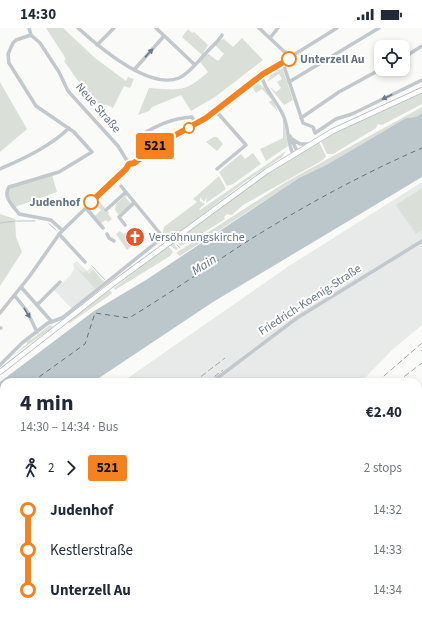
<!DOCTYPE html>
<html lang="en">
<head>
<meta charset="utf-8">
<style>
	:root { --surface:#fff; --page:#f2f2f3; --text:#1f2937; --muted:#747a83 }
	body { margin:0; font-family:"Source Sans 3",sans-serif; background:var(--page); color:var(--text); height:100vh; display:flex; flex-direction:column; font-size:15px; white-space:nowrap }
	* { box-sizing:border-box; margin:0 }
	p { font-size:13px; color:var(--muted) }
	.icon { flex:none; width:22px; height:22px; fill:none; stroke:currentColor; stroke-width:2; stroke-linecap:round; stroke-linejoin:round }
	.map { position:relative; flex:1; overflow:hidden }
	.panel { position:absolute; left:0px; top:350px; width:422px; height:240px; display:flex; flex-direction:column; background:var(--surface); border-radius:12px 12px 0 0; box-shadow:0 2px 6px #0003 }
	.panel>* { flex:none }
	.badge { padding:0 8px; border-radius:3px; font-size:14px; line-height:26px }
	.buttons { position:absolute; left:374px; top:12px; display:grid; gap:8px }
	.buttons a { display:grid; place-items:center; width:36px; height:36px; border-radius:8px; background:var(--surface); box-shadow:0 2px 6px #0003; font-size:20px }
	.map>.badge { position:absolute; translate:-50% -50%; box-shadow:0 0 0 2px #fff }
	.legs { display:flex; align-items:center; gap:6px; height:44px; padding:0 20px; font-size:13px }
	.legs p { margin-inline-start:auto }
	.summary { display:flex; align-items:center; justify-content:space-between; height:68px; padding:0 20px }
	h1 { font-size:22px; font-weight:700; line-height:30px }
	ul { padding:0 20px; list-style:none }
	li { display:flex; align-items:center; gap:14px; height:40px; font-size:15px }
	li i { display:grid; place-items:center; width:6px; height:100%; margin:0 5px; background:currentColor }
	li i::after { content:''; width:10px; height:10px; margin:-5px; border:3px solid; border-radius:50%; background:var(--surface) }
	li p { margin-inline-start:auto }
	li:first-child i { background:linear-gradient(#0000 50%,currentColor 0) }
	li:last-child i { background:linear-gradient(currentColor 50%,#0000 0) }
	.status { display:flex; justify-content:space-between; align-items:center; height:28px; padding:0 20px; background:var(--surface); direction:ltr }
	.status svg { height:11px; fill:currentColor }
	.map>svg:first-child { display:block }
</style>
</head>
<body>
<div class="status"><b>14:30</b><svg viewBox="0 0 49 12"><path d="M0 12V9h3v3zM5 12V6h3v6zM10 12V3h3v9zM15 12V0h3v12zM26 1h20v11H26zM47 4h2v5h-2z"/></svg></div>
<div class="map">
<svg width="422" height="590" viewBox="0 0 422 590">
	<rect width="100%" height="100%" fill="#fafaf8"/>
	<path fill="#e8e9e9" d="M422,154v143l-30,25 -31,32h-239l167,-116z
		M77,233l10,10 4,-4 14,15 -33,27 -18,-19 16,-14 4,-7 -1,-5z
		M422,439v151h-165l5,-4h156v-143z
		M4,445v141h81l-5,4h-80v-142z"/>
	<path fill="#dadfd7" d="M46,0h17l32,30 31,23 2,-4 6,2 -4,9 -6,-2 -11,22 -8,-4 -3,6 -12,-10 1,-1 -27,-38 2,-2z
		M188,1l4,4 2,-1 14,13 -6,10 -20,-18z
		M242,10l21,22 -48,37 -24,14 -10,-16 -29,12 -3,4 -11,4 11,-27c29,2 36,5 59,-16l-8,-10 7,-9 11,8 6,-7 -10,-10 2,-3 8,-2 9,8z
		M282,39l11,33 -9,5 -15,-19 7,6 5,-4 -4,-6 5,-3 -3,-5 -12,8 5,-9z
		M0,54l27,47 -27,23z
		M256,55c11,3 18,19 22,29l-9,-10 3,-2 -10,-11 -6,4 -5,-7z
		M422,64v12l-40,21 -4,-1 -2,4 -43,26h-6l-6,-13 2,-2z
		M422,79v6l-6,4 -10,1 -78,46 -29,14 -119,78 -4,-3 110,-71z
		M283,89l5,29 -22,15 -6,-12 23,-11z
		M214,109h3l6,7 -6,7 -11,-9z
		M319,114l7,14 -3,4 -80,45 -11,10 -5,-1 -3,3 1,2 -24,15 -5,-1 -3,6 -12,7 -4,-4 -3,2 4,5 -2,1 -6,-5 97,-71z
		M286,123l-4,6 -37,25 -76,58 -5,-2 1,-3 -2,-3 1,-5 33,-25 -4,-3 26,-23 7,13 -20,14 1,-6 -3,5 -4,-5v4l5,3 -6,5 1,1z
		M253,125l8,11 -28,20 -6,2 -8,-14 22,-18 4,5z
		M52,147l5,17 -42,15 -8,-14 3,-5z
		M422,160v42l-6,4 -20,-29z
		M127,166l-1,4 4,5 2,-2 2,2 -15,12 -4,-5 1,-6z
		M98,172l11,13 -1,1 4,5 -4,3 -2,-2 -5,3 -6,-7 6,-6 -6,-7z
		M0,186l15,5 1,18 6,15 -22,34z
		M120,203l3,3 2,-1 5,6 -1,1 5,4 -7,6 -11,-16z
		M168,218l5,6 -3,4 -55,34 -1,-2z
		M74,237l9,8 3,-2 3,3 4,-4 10,12 -8,7z
		M110,262l2,3 -2,2 -40,28 -3,-1z
		M50,297l3,2 -39,28 13,-11v-3l5,-2z
		M418,513l4,3v35l-4,-3z
		M310,586h38l-3,4h-39z"/>
	<path fill="#bbc7cb" d="M422,85v64l-209,125 -120,80h-89v64l-4,3v-67l94,-71 52,-31 153,-102 29,-14 78,-46 10,-1z"/>
	<g fill="none" stroke-linecap="round" stroke-linejoin="round">
		<path stroke="#bbc7cb" stroke-width="1" d="M17,193h18
			M0,195l16,-2
			M49,196l7,6
			M166,209l1,1
			M177,217l3,3
			M92,238l13,14"/>
		<path stroke="#60757c" stroke-width="1" stroke-dasharray="5 4" stroke-linecap="butt" d="M32,354l53,-38 10,-31 34,5c38,-23 76,-49 114,-74 57,-36 117,-69 179,-96
			M0,379l4,-4"/>
		<defs>
			<path id="major" d="M0,344l110,-86 157,-115 66,-40 89,-41"/>
			<path id="highway" d="M418,422l4,-4
				M418,430l4,-4
				M228,590l5,-4
				M238,590l5,-4"/>
		</defs>
		<use href="#major" stroke="#b5babe" stroke-width="6"/>
		<use href="#highway" stroke="#b4b9bd" stroke-width="8"/>
		<path stroke="#c3c8cc" stroke-width="3.5" d="M29,0l2,7 9,8 19,29 9,19 50,55 11,18
			M78,0c21,19 71,62 101,50 11,-5 19,-17 27,-25 5,-6 13,-12 16,-18
			M156,0l39,37
			M259,0l32,30
			M31,7l-15,5 -3,3 -5,11 1,9 27,43 38,26 18,20 -33,20 -50,15c-7,9 5,20 10,27l32,6 11,10
			M270,10l8,-10
			M97,17l17,-17
			M403,30l19,-12
			M283,35l20,60 10,4 2,6 21,-14 16,-5 70,-34
			M134,42l30,-34
			M262,49c1,10 16,26 21,38 6,12 4,27 10,39
			M289,54l90,-54
			M216,83l30,34 -29,24
			M301,90l38,-26 42,-23
			M139,108c17,-10 33,-18 53,-19l4,7
			M290,108l7,15
			M292,111l8,5h9
			M0,141c23,-10 51,-23 69,-41
			M86,180l17,20
			M106,182l20,-18
			M125,197l-6,-8 15,-14
			M59,206l26,28
			M107,206l2,4 5,3
			M21,259l31,35
			M15,268l12,15 10,21
			M38,276l22,-22
			M0,285l29,-36 31,-44 66,-64 3,-5 5,-1 27,-20 45,-25 57,-44 74,-46
			M0,300h1
			M0,337l22,-22 26,-20 14,-5 101,-81 -42,-51
			M212,354l85,-64 125,-77
			M0,537l4,-4"/>
		<use href="#major" stroke="#fff" stroke-width="4.5"/>
		<use href="#highway" stroke="#fff" stroke-width="5.5"/>
		<path stroke="#a2aab0" stroke-width="1" stroke-dasharray="6 3" stroke-linecap="butt" d="M194,354l31,-24
			M207,354l16,-12
			M377,354l45,-39
			M397,354l25,-19
			M418,366l4,-4
			M0,502l4,-4
			M103,590l4,-4
			M113,590l4,-4"/>
	</g>
	<defs><path id="oneway-solid" d="M-6-.8H1V-3.2L6.5 0L1 3.2V.8H-6Z"/></defs>
	<g fill="#6a7a87">
		<use href="#oneway-solid" transform="translate(149 25) rotate(-47)"/>
		<use href="#oneway-solid" transform="translate(387 69) rotate(154)"/>
		<use href="#oneway-solid" transform="translate(27 285) rotate(59)"/>
	</g>
	<g fill="none" stroke-linecap="round" stroke-linejoin="round">
		<defs>
			<path id="line-1" d="M91,174l35,-33 3,-5 5,-1 27,-20 45,-25 57,-44 26,-15"/>
		</defs>
		<use href="#line-1" stroke="#fff" stroke-width="9"/>
		<use href="#line-1" stroke="#f58220" stroke-width="6"/>
	</g>
	<defs>
		<symbol id="church-disc" viewBox="-11 -11 22 22"><circle r="9.5" fill="#e4572e" stroke="#fff"/><path d="M-1.2-6h2.4v3.5h3.3v2.4h-3.3V6h-2.4V-.1h-3.3v-2.4h3.3Z" fill="#fff"/></symbol>
	</defs>
	<g fill-rule="evenodd">
		<use href="#church-disc" x="124" y="198" width="22" height="22"/>
	</g>
	<g fill="#fff" stroke="#f58220" stroke-width="2">
		<circle cx="289" cy="31" r="7"/>
		<circle cx="189" cy="100" r="5"/>
		<circle cx="91" cy="174" r="7"/>
	</g>
	<g text-anchor="middle" dominant-baseline="central" stroke-width="4" stroke-linejoin="round" paint-order="stroke">
		<g font-size="12" font-weight="bold" fill="#657683" stroke="#fff" text-anchor="start">
			<text x="300" y="31">Unterzell Au</text>
			<text x="80" y="174" text-anchor="end">Judenhof</text>
		</g>
		<g font-size="12" fill="#657683" stroke="#fff">
			<text transform="translate(98 80) rotate(49)">Neue Straße</text>
			<text transform="translate(310 272) rotate(-33)">Friedrich-Koenig-Straße</text>
		</g>
		<g font-size="12" fill="#657683" stroke="#fff" text-anchor="start">
			<text x="149" y="209">Versöhnungskirche</text>
		</g>
		<g font-size="13" font-style="italic" fill="#60757c" stroke="#fff">
			<text transform="translate(204 237) rotate(-32)">Main</text>
		</g>
	</g>
</svg>
<div class="buttons">
<a><svg class="icon" aria-label="locate" viewBox="0 0 24 24"><circle cx="12" cy="12" r="6"/><path d="M12 2v4M12 18v4M2 12h4M18 12h4"/></svg></a>
</div>
<b class="badge" style="left:155px;top:118px;background:#f58220;color:#111">521</b>
<section class="panel">
<div class="summary"><div><h1>4 min</h1><p>14:30 – 14:34 · Bus</p></div><b>€2.40</b></div>
<div class="legs"><svg class="icon" aria-label="walk" viewBox="0 0 24 24"><circle cx="13" cy="4" r="2"/><path d="M13 8l-2 6 4 7M11 14l-3 7M7 12l3-4h3l4 4"/></svg>2<svg class="icon" aria-label="forward" viewBox="0 0 24 24"><path d="M9 5l7 7-7 7"/></svg><b class="badge" style="background:#f58220;color:#111">521</b><p>2 stops</p></div>
<ul>
<li><i style="color:#f58220"></i><b>Judenhof</b><p>14:32</p></li>
<li><i style="color:#f58220"></i><span>Kestlerstraße</span><p>14:33</p></li>
<li><i style="color:#f58220"></i><b>Unterzell Au</b><p>14:34</p></li>
</ul>
</section>
</div>
</body>
</html>
